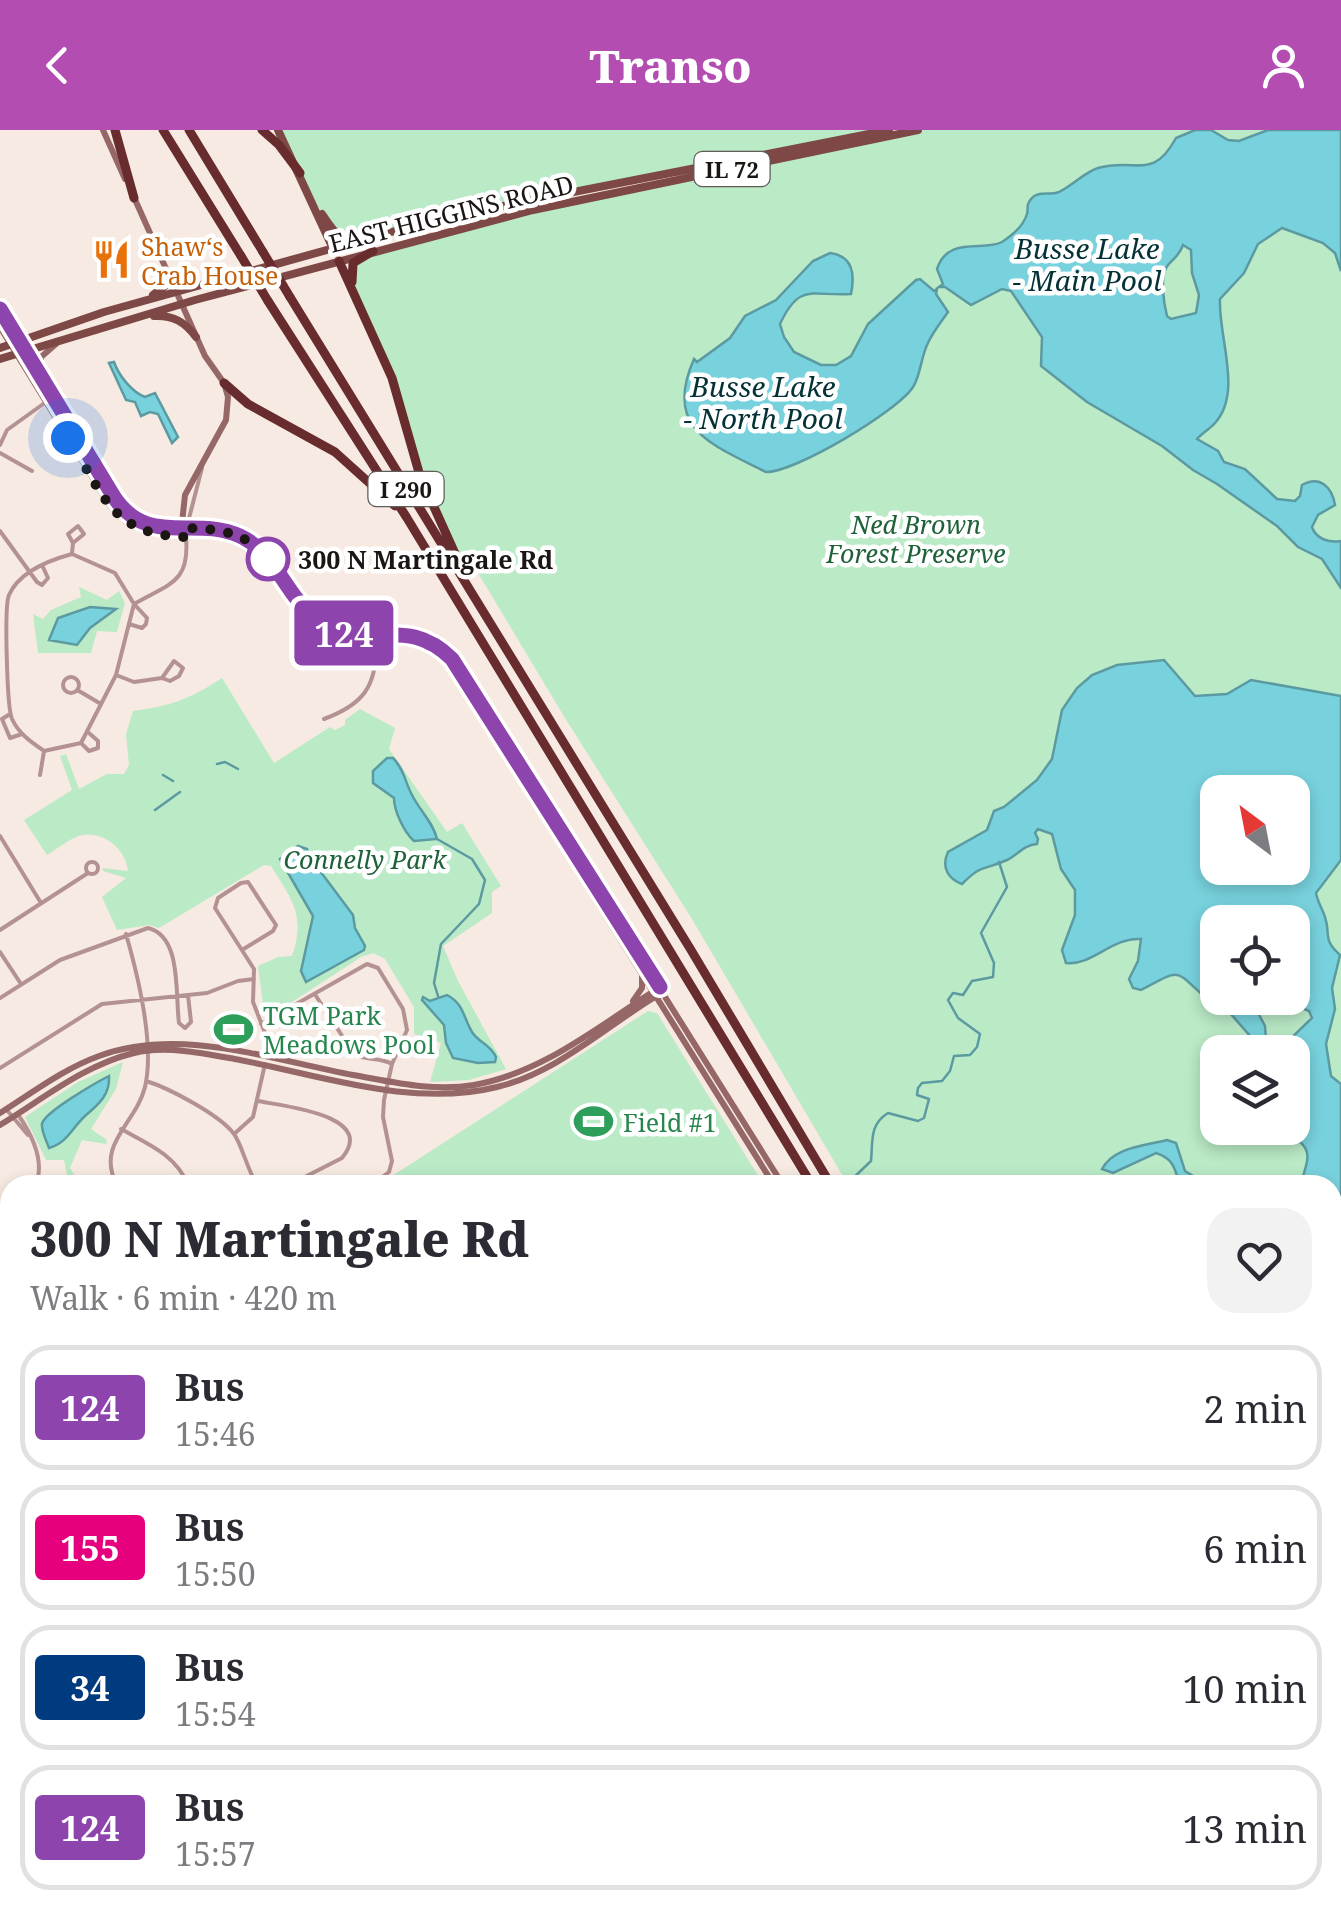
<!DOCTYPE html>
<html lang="en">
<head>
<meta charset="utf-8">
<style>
	:root { --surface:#fff; --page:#f2f2f3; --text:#2b2b33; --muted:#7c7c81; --line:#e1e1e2; --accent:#b34db2 }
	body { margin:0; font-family:"Noto Serif",serif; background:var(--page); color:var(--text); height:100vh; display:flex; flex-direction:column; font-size:38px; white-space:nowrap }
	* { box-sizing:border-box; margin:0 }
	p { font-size:32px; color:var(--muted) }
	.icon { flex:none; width:55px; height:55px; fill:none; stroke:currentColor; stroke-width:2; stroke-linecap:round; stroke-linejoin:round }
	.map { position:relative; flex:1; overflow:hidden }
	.details { position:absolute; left:0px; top:1045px; width:1342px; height:752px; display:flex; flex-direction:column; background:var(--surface); border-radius:30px 30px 0 0; box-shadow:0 5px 15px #0003 }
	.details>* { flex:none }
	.badge { padding:0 20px; border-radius:8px; font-size:35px; line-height:65px }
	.needle { width:65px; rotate:328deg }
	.buttons { position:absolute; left:1200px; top:645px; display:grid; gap:20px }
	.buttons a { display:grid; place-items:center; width:110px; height:110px; border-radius:20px; background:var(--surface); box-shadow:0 5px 15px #0003; font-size:50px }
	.you { position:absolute; width:50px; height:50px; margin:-25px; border:8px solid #fff; border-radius:50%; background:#1a73e8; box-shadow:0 0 0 15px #1a73e833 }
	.map>.badge { position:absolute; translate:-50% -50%; box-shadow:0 0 0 5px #fff }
	.round { display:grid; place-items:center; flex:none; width:105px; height:105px; border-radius:30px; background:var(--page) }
	.headline { display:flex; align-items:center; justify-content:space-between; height:170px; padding:0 30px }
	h1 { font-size:48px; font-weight:800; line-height:75px }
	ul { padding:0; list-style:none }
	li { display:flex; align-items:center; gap:30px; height:125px; margin:0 20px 15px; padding:0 10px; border:5px solid var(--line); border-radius:30px }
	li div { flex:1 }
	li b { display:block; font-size:38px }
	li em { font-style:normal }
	li .badge { min-width:110px; font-weight:700; text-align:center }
	header { display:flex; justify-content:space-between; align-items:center; height:130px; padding:0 30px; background:var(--accent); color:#fff; font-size:45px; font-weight:800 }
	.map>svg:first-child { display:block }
</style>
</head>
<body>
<header><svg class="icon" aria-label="back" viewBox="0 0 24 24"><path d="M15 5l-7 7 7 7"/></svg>Transo<svg class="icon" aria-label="person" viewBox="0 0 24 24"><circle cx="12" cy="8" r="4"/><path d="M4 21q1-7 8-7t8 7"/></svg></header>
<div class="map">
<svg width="1341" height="1797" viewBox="0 0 1341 1797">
	<rect width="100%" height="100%" fill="#f7eae2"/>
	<path fill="#baeac6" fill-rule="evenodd" d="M279,0h611l-537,109h-10l-30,-39z
		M918,0h423v1638l-9,-8v-575h-484l-156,-266 -127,-201 -96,-160 -9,6 -40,-88 -28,-100 -37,-82 -2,-31 4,-3 176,-50zM1218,662h74v76h-74zM1218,792h74v76h-74zM1218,922h74v76h-74z
		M79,457l28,13 12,-9 6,12 -8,29 -20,-1 -6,22h-53l-5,-39 10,5 8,-9 30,-13z
		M222,548l52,85 56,-36 5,3 10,-5v-5l15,-11 35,19 -6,21 58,83 15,-9 39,63 -9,6v21l-49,33 15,35 48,88 -37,11 -39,2 11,-39 -27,-9v-27l-29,-48 -12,-6 -12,4 -72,47 -25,9 -6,-47 20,-9 14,-1c14,-41 0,-56 -21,-90l-7,-1 -105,63 -10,-3 -32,5 -15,-33 24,-19 -23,-7v-3l25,3c-2,-21 -23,-40 -46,-36 -12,3 -25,14 -35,20l-23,-35 48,-30 -12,-34 6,-2 13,35 28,-15h17l5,-9 -3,-31 7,-23c38,-5 57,-12 89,-33z
		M648,881l9,2 107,172h-386z
		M123,932l-7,27 -25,40 16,11 -1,4 -24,-4 -12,28 11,17h-12l-5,-25h-18l-21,-43 53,-35z
		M0,1674l10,17v97h58l5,9h-73z
		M1333,1706l8,8v83h-53l-5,-9h49z
		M384,1788h278l-9,6 1,3h-261z
		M822,1788h442l5,9h-442z"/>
	<path fill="#78d2dd" stroke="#5c9aa1" stroke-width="2.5" fill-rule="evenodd" d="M1195,0h16l17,10 11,1 29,-11h73v141l-6,-18 -12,-10 -41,-15 -24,16 -14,29 -24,26c-2,38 23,93 -5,124 -5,6 -13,10 -18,16l21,12 6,11 21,7 32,30 18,2 5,-5 2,-11c18,-10 30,2 33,20l-17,10 -6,12c4,12 17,16 29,14v47l-19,-29 -24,-12 -21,-21 -60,-42 -24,-14 -31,-24 -75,-44 -46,-36 1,-29 -31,-46 -9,-2 -31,16 -26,-18h-6l4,-3 -6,-15c11,-34 47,-17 65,-27 11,-7 21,-15 25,-28 2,-8 -2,-7 4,-15 7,-9 18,-3 28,-7 14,-7 26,-20 39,-24 38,-11 54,14 78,-30zM1183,115l8,5 1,23 7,22 -3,18 -25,6 -4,-3c-3,-12 -8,-40 1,-51 7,-8 11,-9 15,-20z
		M830,123c23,3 25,21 21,41 -38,3 -51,-13 -71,30l4,13 10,15 27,13h15l15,-9 17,-32 48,-44 4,-1 14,12 3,-2 -1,5 12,18c-7,10 -16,21 -21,33 -6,13 -7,32 -14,42 -15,24 -119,86 -147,85 -55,-28 -103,-43 -72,-113l3,3 33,-24 15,-22 31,-16 37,-39z
		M114,232c5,14 18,30 31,35l10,-4 23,44 -6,6 -14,-29 -8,-2 -9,4 -6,-14 -9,-2 -17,-37z
		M90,477l26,2 -26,19 -13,17 -28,-5 9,-22z
		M1164,530l31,36 32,-2 24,-14 90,16v164l-25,33c2,10 6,15 9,24 6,18 -3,22 15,38l-8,33 3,21 -9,35 5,32 10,8v194l-8,-10 -1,-83h-31c2,-15 14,-31 -1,-43 -7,-7 -16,-7 -23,-14h15v-76h-7v-8l27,-26 -3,-7 -31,-13h14v-76h-74v76h44l1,5 -8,4 10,19 1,13 -6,3 -9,-5 -35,-40 -10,1c-33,-29 -23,-30 -65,-8l-8,-2 -4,-9 9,-18 3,-22c-29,-2 -49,27 -75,24l-4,-13 13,-35v-25l-14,-21 -9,-35 -14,-5 -3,4 3,6 -1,5c-14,1 -19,11 -30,16 -24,11 -24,3 -45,24 -14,-5 -21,-17 -14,-32l39,-22 7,-19 10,-4 33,-27 15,-21 10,-49 15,-22 15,-13 25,-10zM1218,662h74v76h-74z
		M387,628h6c11,11 12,24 19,37 8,16 21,27 25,44l-23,2c-10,-9 -20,-30 -20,-43l-21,-15v-12z
		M298,716l9,3 4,10 42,56 2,13 10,18 -1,4 -58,32 -5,-11 12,-55 -33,-57z
		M447,865c17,9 16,22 25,37 7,11 18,12 24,25l-1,5 -17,1 -25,-5 -7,-15 -2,-18 -22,-25 1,-3 7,4z
		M109,946c1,19 -10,28 -24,40 -13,12 -18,27 -36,32 -2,-6 -8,-17 -7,-24 1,-11 55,-42 67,-48z
		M1167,1010l9,3 9,28 23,14h-35l5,-6c-4,-14 -7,-21 -22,-26l-43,20 -11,-4c12,-22 42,-23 65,-29z"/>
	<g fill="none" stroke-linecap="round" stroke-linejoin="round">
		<path stroke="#5c9aa1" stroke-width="2.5" d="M217,634l8,-2 13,7
			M163,645l10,6
			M155,680l25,-18
			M437,709l35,20 13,21 -6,24 -38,40 -7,39 4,13
			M848,1053l23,-22c2,-20 -2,-36 17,-48l30,8 6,-3 5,-19 -12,-4 1,-7 4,-5 20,-2 8,-10 4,-15 16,-1 7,-8 3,-13 -22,-16 -10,-18 5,-7 10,2 9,-14 21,-4 1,-14 -13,-30 26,-46 -8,-25
			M1332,1336l9,-5"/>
		<path stroke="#b39291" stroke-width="4" d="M0,315l7,-15 39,-28
			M0,323l32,18
			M187,396l15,-58
			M0,401l37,51 5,3 6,-7 -6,-13
			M72,423l1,-10 -5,-9 10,-8 6,8 -11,9
			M72,424l43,19 19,31 -18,71 -35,68 -37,8c-13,-9 -25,-17 -32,-32 -5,-11 -8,-113 -3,-124 10,-23 41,-35 63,-41z
			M129,494l13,4 4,-4 1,-6 -13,-14c36,-21 56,-21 52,-67
			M174,531l9,7 -4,8 -9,5 -8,-3z
			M116,545l18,7 28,-4
			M63 555a8 8 0 1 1 16 0a8 8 0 1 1-16 0Z
			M79,561l22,13
			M10,584l-8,5 8,19 12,-4
			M324,589c38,-14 53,-32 52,-74
			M81,613l8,8 9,-3v-7l-9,-8
			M40,645l4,-24
			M0,706l41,67
			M86 738a6 6 0 1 1 12 0a6 6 0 1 1-12 0Z
			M0,800l88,-57
			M242,820l31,-19 3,-6 -28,-43 -7,1 -23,15 -3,10 39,61 -1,33 14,36 -1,16
			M0,822l21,32
			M316,866l38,58c12,7 26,3 38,10
			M0,868l60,-38 88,-32c34,8 27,66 31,95l6,5 6,-6 -3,-27
			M261,894l106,-60 11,4 25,41 4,21 -15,34 -8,36 -1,17 9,44 -3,11 -17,13
			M404,912l28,9
			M0,938l102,-64 105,-11 31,-12 16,-2
			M146,951c23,7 74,34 88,53 8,11 13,35 23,51
			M258,971c24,5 120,14 84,57l-53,27
			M6,979l22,26
			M19,986c13,19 26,45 17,69
			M121,999c27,15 55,26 67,56
			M234,1004l19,-17 12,-53
			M117,1055c-22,-41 19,-61 28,-98 10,-43 -7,-111 -19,-153
			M0,1083l10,-4
			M0,1102l10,16
			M0,1153l10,-8
			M0,1271l10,1
			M0,1371l10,-7
			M0,1379l10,11
			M10,1400v1
			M0,1523l10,1
			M10,1632v1
			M107,1788l13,9
			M693,1797l35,-6 39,6"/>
		<path stroke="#956766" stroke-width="6" d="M103,0l22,49
			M133,65l72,161 19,27 4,14 -2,23 -41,75 -3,28 3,5
			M0,179l113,188c35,50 80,18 127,39 41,19 48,73 90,92 45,20 78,-12 123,31l330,526
			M0,197l107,174c36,54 78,21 125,40 45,18 53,76 98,95 46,20 78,-14 121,33l323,516
			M40,244l1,-17 15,-13
			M633,871l9,-13v-11
			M0,983c32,-20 63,-44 99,-57 82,-30 172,4 254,19 40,7 80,17 121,10 68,-12 124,-58 180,-94
			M0,995c43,-26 84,-60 134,-72 34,-8 73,1 106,7 83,16 173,48 257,27 59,-14 107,-59 158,-90
			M0,1173l10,17
			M0,1189l10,16
			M366,1788l6,9
			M375,1788l6,9
			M1272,1788l6,9"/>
		<path stroke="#7e4847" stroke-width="8" d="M278,0l57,123
			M322,84c10,14 15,26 34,25
			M153,165l12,-9 1,-15
			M154,186c19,-1 31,6 42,21
			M0,218l104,-36 291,-81 82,-20 412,-81
			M0,229l195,-59 338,-90 385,-80"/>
		<path stroke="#692c2e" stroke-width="9" d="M115,0l19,68
			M163,0l78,126
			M189,0l74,122
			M262,0l17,15 21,28
			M339,131l53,117 28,98 42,93
			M352,152l1,-19 20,-12
			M290,167l401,653 140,235
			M268,171l139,217 405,667
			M224,253l24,21 87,48 60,54
			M1332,1654l9,8
			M1332,1677l9,8"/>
		<path stroke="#692c2e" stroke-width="9" d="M263,122l27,45
			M241,126l27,45"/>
	</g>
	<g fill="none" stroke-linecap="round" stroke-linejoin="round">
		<defs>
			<path id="line" d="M0,179l114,188c34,51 80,18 126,39 41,19 48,73 90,91 45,21 78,-11 122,32l208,328"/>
		</defs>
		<use href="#line" stroke="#fff" stroke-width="22"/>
		<use href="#line" stroke="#8e44ad" stroke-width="15"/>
		<path stroke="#1b1614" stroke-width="10" stroke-dasharray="0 18" d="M68,308c36,56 42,97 118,99v-9c32,1 61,4 82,31"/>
	</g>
	<defs>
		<symbol id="restaurant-bare" viewBox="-9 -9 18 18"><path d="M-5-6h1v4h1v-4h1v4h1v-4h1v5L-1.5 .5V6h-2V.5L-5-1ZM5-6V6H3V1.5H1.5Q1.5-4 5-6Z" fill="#e8710a" stroke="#fff" stroke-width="2.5" paint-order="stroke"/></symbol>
		<symbol id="stadium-bare" viewBox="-9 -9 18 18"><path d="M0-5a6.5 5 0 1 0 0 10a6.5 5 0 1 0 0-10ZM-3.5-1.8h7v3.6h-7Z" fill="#2e9e5b" stroke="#fff" stroke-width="2.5" paint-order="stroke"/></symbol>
	</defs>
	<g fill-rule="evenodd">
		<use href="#restaurant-bare" x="84" y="102" width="55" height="55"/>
		<use href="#stadium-bare" x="206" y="872" width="55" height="55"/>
		<use href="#stadium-bare" x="566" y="964" width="55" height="55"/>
	</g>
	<circle fill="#fff" stroke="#8e44ad" stroke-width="5" cx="268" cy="429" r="20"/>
	<g text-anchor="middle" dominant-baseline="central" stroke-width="9" stroke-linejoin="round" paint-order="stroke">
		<g fill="#fff" stroke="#5f5c5a" stroke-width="2.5">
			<rect x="694.5" y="22" width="75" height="34" rx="8"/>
			<rect x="368.5" y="342" width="75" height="34" rx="8"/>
		</g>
		<g font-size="22" font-weight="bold" fill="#1b1614">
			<text x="732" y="39">IL 72</text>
			<text x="406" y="359">I 290</text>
		</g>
		<g font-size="25" fill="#1b1614" stroke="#fff">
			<text transform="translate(451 83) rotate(-14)">EAST HIGGINS ROAD</text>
		</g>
		<g font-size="25" fill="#c56008" stroke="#fff" text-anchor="start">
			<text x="141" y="116">Shaw‘s<tspan x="141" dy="29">Crab House</tspan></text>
		</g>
		<g font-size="25" font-style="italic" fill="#1f6139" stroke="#fff">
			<text x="916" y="394">Ned Brown<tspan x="916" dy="29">Forest Preserve</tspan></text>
			<text x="365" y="729">Connelly Park</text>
		</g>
		<g font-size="25" font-weight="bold" fill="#1b1614" stroke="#fff" text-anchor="start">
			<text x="298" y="429">300 N Martingale Rd</text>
		</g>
		<g font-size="25" fill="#27864d" stroke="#fff" text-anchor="start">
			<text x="263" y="885">TGM Park<tspan x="263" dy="29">Meadows Pool</tspan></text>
			<text x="623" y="992">Field #1</text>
		</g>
		<g font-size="28" font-style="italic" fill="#033136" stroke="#fff">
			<text x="1087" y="118">Busse Lake<tspan x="1087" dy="32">- Main Pool</tspan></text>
			<text x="763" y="256">Busse Lake<tspan x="763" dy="32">- North Pool</tspan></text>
		</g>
	</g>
</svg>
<div class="buttons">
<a><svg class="needle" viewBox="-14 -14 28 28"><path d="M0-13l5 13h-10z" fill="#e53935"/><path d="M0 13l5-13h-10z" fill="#7c7c81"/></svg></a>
<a><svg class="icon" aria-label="locate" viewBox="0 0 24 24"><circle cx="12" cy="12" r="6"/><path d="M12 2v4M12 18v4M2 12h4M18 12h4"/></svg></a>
<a><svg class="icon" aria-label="layers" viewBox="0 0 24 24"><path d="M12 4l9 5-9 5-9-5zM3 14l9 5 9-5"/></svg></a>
</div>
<div class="you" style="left:68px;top:308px"></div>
<b class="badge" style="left:344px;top:503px;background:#8e44ad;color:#fff">124</b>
<section class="details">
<div class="headline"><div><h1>300 N Martingale Rd</h1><p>Walk · 6 min · 420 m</p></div><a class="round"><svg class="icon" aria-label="heart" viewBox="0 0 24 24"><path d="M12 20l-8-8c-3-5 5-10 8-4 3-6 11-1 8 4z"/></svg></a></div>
<ul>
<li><span class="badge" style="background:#8e44ad;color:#fff">124</span><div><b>Bus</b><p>15:46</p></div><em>2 min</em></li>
<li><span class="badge" style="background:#e6007e;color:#fff">155</span><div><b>Bus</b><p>15:50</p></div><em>6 min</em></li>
<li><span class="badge" style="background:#003b80;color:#fff">34</span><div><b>Bus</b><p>15:54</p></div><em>10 min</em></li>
<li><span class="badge" style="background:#8e44ad;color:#fff">124</span><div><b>Bus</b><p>15:57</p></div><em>13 min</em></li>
</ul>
</section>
</div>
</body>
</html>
